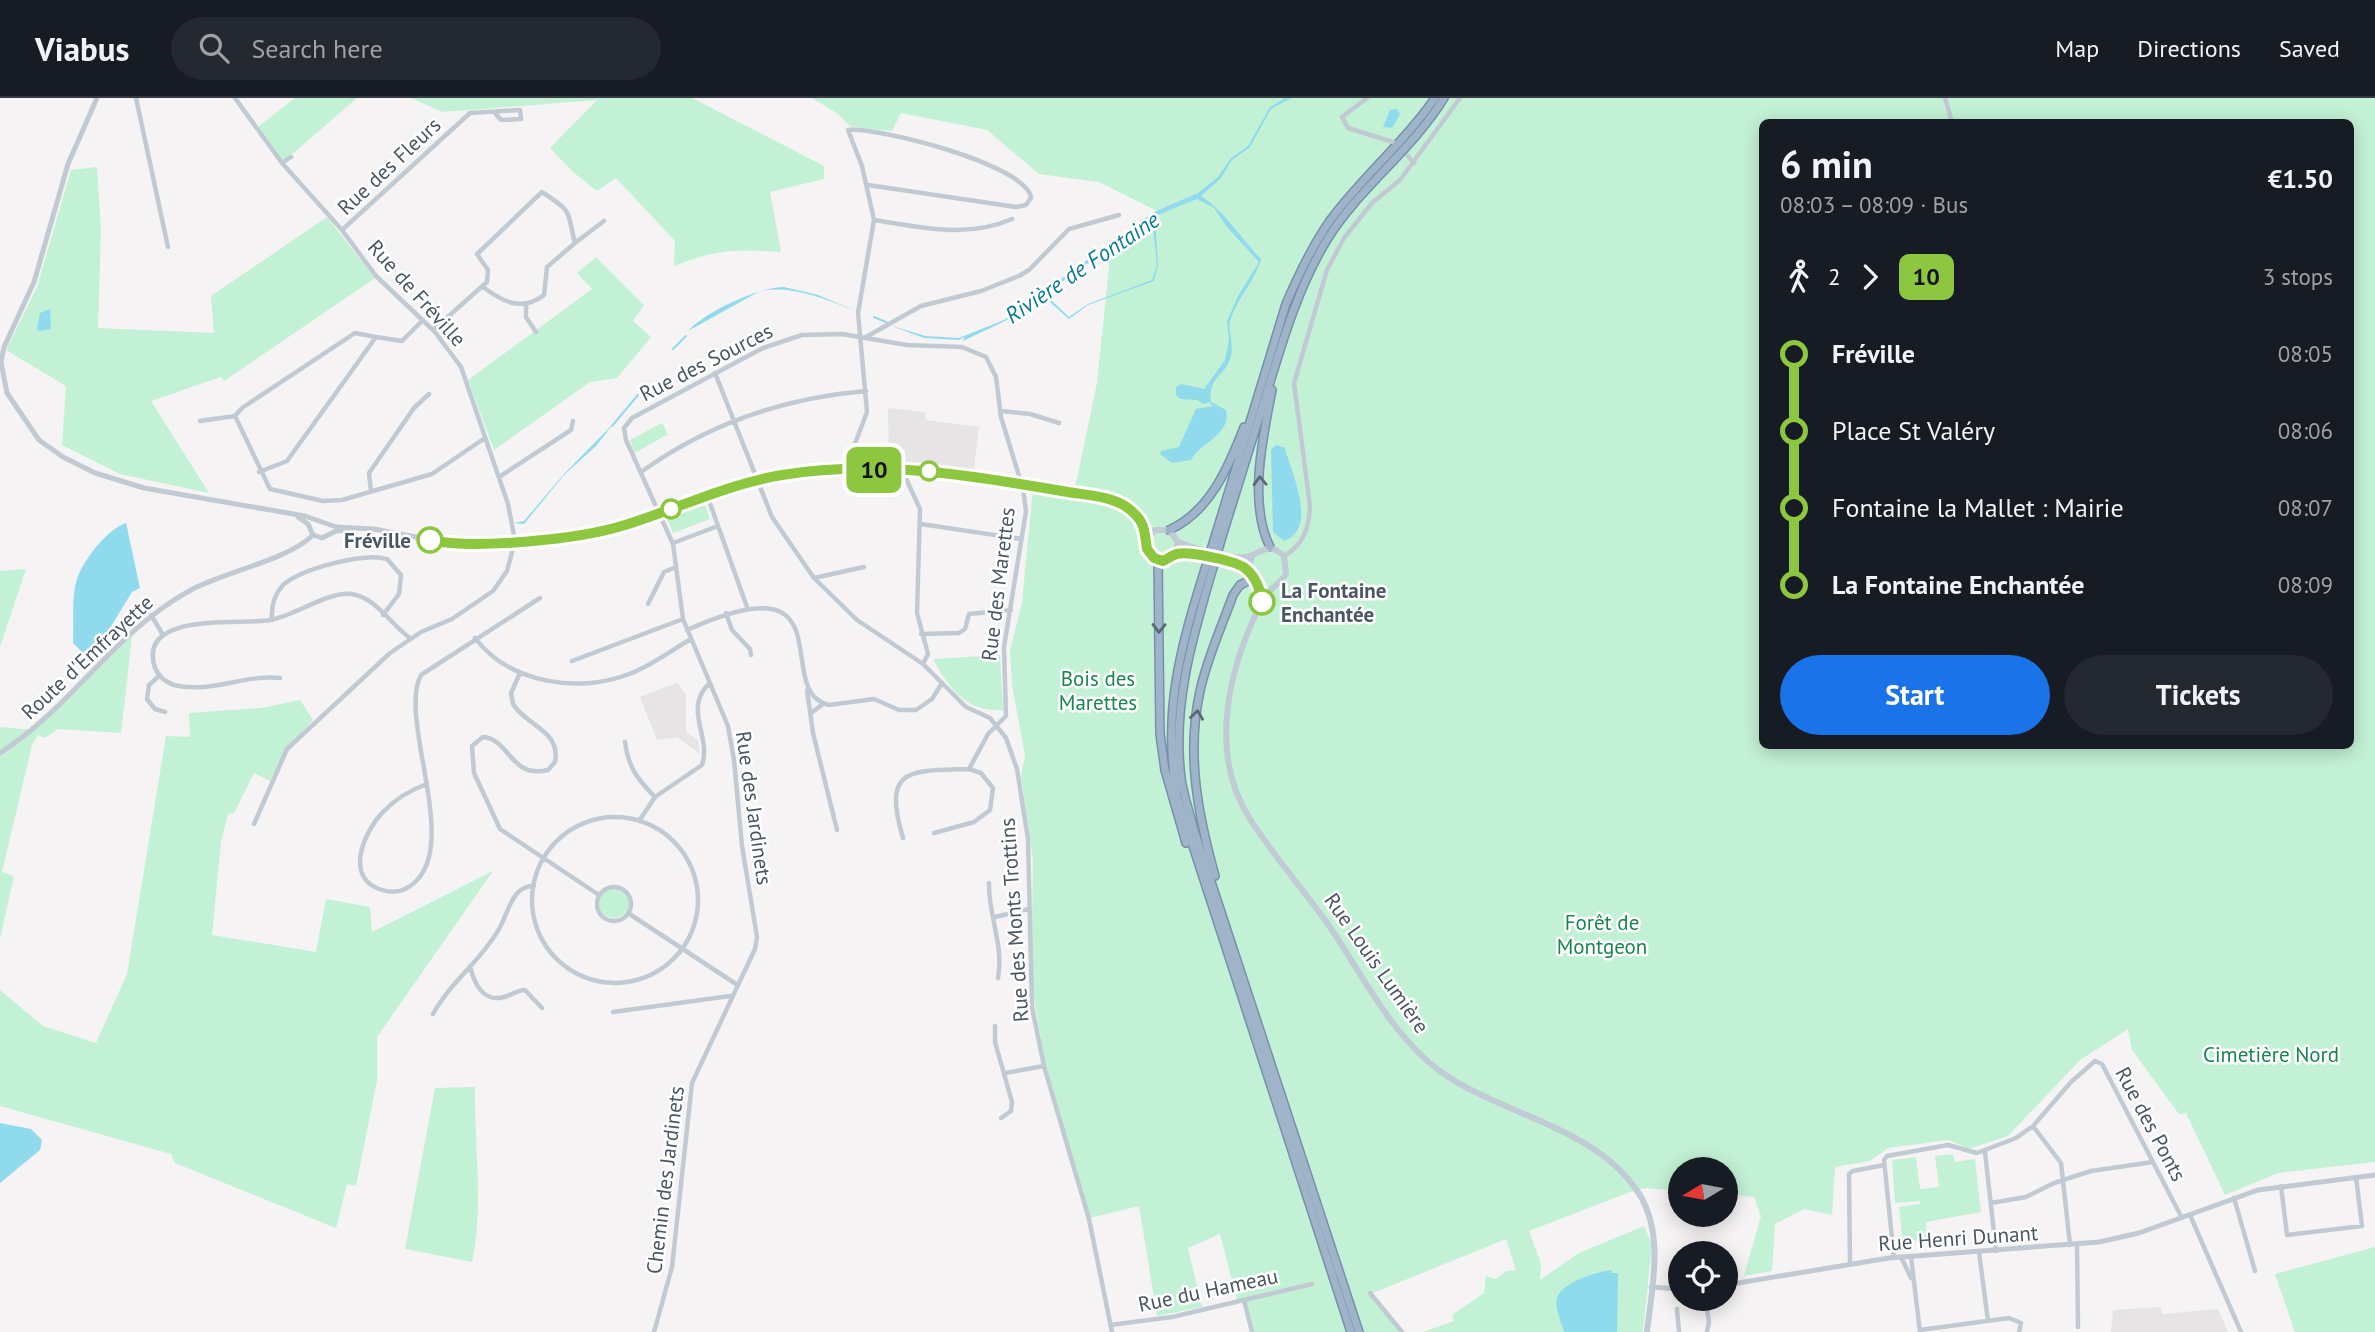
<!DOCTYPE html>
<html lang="en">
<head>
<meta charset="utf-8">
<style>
	:root { --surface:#171b24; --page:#242831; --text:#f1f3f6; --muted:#9ea1a6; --line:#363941; --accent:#1a73e8 }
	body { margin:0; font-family:"PT Sans",sans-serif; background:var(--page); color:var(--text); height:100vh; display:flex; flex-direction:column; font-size:26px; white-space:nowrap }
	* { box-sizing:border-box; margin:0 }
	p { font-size:23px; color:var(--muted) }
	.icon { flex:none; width:38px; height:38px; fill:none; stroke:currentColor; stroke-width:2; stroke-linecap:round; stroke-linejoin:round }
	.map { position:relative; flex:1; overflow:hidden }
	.details { position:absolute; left:1759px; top:21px; width:595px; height:630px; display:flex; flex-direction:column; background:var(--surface); border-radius:10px; box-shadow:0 4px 18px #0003 }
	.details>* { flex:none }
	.badge { padding:0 14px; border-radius:10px; font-size:24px; line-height:46px }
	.needle { width:46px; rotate:260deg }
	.controls { position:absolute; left:1668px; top:1059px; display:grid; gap:14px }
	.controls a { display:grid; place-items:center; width:70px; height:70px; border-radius:50%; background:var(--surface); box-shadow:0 4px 18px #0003; font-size:35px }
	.map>.badge { position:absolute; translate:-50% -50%; box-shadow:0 0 0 4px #fff }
	.legs { display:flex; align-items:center; gap:10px; height:77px; padding:0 21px; font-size:23px }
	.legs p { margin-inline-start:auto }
	.headline { display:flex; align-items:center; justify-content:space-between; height:119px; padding:0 21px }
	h1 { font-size:38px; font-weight:700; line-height:52px }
	.action { display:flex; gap:14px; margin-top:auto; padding:14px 21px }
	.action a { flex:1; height:80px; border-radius:42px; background:var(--accent); color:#fff; font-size:28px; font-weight:700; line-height:80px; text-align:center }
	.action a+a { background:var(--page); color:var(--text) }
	ul { padding:0 21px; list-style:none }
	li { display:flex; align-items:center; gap:24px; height:77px; font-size:26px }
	li i { display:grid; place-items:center; width:10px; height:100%; margin:0 9px; background:currentColor }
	li i::after { content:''; width:18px; height:18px; margin:-9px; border:5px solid; border-radius:50%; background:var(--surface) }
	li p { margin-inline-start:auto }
	li:first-child i { background:linear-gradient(#0000 50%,currentColor 0) }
	li:last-child i { background:linear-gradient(currentColor 50%,#0000 0) }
	header { display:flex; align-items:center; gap:42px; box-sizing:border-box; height:98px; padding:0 35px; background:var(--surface); border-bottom:2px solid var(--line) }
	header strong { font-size:33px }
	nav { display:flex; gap:38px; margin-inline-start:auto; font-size:24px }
	.search { width:490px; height:63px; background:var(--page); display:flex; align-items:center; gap:18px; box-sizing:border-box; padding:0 24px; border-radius:38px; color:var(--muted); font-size:26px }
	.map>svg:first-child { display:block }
</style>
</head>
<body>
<header>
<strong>Viabus</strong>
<div class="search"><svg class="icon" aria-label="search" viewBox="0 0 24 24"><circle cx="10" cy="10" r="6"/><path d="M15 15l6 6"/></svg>Search here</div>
<nav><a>Map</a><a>Directions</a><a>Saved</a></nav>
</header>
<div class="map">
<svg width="2375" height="1234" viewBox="0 0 2375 1234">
	<rect width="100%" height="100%" fill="#f5f3f3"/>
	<path fill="#e6e4e5" d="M888,310l37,4 1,8 53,7 -5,42 -85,-5z
		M677,585l9,11v38l12,8 2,14 -23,-17 -20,3 -17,-43z
		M2161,1209l1,7 56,-5 10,23h-117l2,-22z"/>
	<path fill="#c3f1d5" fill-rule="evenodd" d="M295,0h62l-74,64 -25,-35z
		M411,0h281l132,68v13l-54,13 11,60c-47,-3 -63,-3 -107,14l1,-25 -59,-63 -19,13 -24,-19 -23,-24 47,-48 -155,12z
		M812,0h1563v1064l-97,11 -53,22 -39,-82 -7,1 -47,-64 -4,-21 -48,31 -72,76 -39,13 -20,-9 -61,8 -18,13 -35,6 -3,48 -28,-6 -29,15 -3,47 -28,5 17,-60 -7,-19 -28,-3v-25h-46v22l-34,-3 -16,4 -101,39 12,33 -1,16 39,-27 65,-27 8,18 -9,88h-220l31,-11 -2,-6 32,-22 2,-17 10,3 10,-8 10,-1 -10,-31 -133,54 32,39h-152l-8,-33 -8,1 -17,-66 -32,14 14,59 -45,9 -18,-110 -49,12 -46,-161 -13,-76 2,-122 -12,-83 4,-20 -13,-71 -2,-35 12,-47 11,-115h42l22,-105 14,-136 46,-36 -58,-29 -60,-8 -52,-44 -86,-17 -9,18 -41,-4 -13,-13zM1762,24h588v624h-588z
		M97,69l4,62 -3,99 116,5 -3,-37 116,-79 48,61 -151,103 -3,-4 -70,24 58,92 -89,-19 -58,-29 4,-59 -60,-36 31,-63 34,-117z
		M596,159l48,48 -11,16 18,16 -34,41 -27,4 -96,68 -26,-70 124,-91 -15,-16z
		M662,325l6,11 -33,19 -5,-13z
		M700,403l4,1 6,17 -37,14 -7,-17 2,-3z
		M26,471l-26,78v-76z
		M132,538l-11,97 -63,-4 -13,9 -7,-3 -6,10 -30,127 12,4 -14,63v-212l34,3z
		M1000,557l3,55c-36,3 -54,-22 -70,-51z
		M300,602l13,20 -27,29 -16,32 -16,-8 -20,40 -6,1 -7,28 -9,93 104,17 10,-53 44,8 2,25 121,-61 -116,166v43l-21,106 -9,-2 -11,44 -161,-65 -4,-9 -171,-48v-116l43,36 53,17 31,-69 39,-238 24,1 -1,-24 72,-5z
		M599 805a15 15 0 1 1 30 0a15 15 0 1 1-30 0Z
		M475,989c-1,58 9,119 -3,175l-67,-13 30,-161z
		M1953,1056l2,8 20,-3 6,53 -55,10 1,17 -24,3 -4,-35 21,-3v-3l-25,2 -3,-43 24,-3 4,32 19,-2 -4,-31z
		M2375,1149v85h-80l-20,-58z"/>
	<path fill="#90daee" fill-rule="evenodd" d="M1285,0h6l-20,11 -21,38 -18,13 -11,18 -20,18c22,14 41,43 60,63 -6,23 -25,40 -31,63 -2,9 5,24 0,37 -6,18 -22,18 -19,43l15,8c6,24 -25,32 -35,50l-19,3 -12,-9 1,-3 18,-4 17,-38 17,-3 -4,-4 -6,2 -6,-4 -17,-1 -4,-4v-8l5,-3 23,5 21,-29 4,-21 -2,-18 11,-25 21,-34 -32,-35 -13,-19 -17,-9 -42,17 3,50 -4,15 -66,24 -19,14 -18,-16 -5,-10 -41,28 -42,20 1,-4 -5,3 -35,-2 -35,-13 36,11 34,2 45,-18 150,-108 44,-19 20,-16 13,-19 17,-12 22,-39zM1152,120l5,47 -5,15 -64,24 -19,13 -17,-16 -3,-10z
		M1397,11l3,5 -8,14 -9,-1 7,-17z
		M784,189l34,8 38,16c-32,-12 -62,-26 -96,-20l-72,40c17,-19 70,-44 96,-44z
		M50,211l1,20 -12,2 -2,-2 3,-16z
		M614,325l-18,23 -32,29 -40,49 -10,-1 10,-2 40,-47z
		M1276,347l9,3c6,24 34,81 -1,93l-11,-9 -2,-82z
		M126,425l14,65 -8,4 -33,54 -8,6h-9l-9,-9c1,-20 -2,-49 5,-67 8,-19 29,-46 48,-53z
		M0,1025l31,6 11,11 -2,10 -40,33z
		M1612,1172l-1,3h7v5l-1,54h-53c-2,-9 -10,-25 -7,-34 6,-17 40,-26 55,-28z"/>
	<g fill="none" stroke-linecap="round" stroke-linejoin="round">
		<path stroke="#90daee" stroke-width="2" d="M1155,117l11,-5
			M874,219l14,6
			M673,251l13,-13
			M612,328l26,-31"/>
		<defs>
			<path id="trunk" d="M1169,432c41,-18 60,-64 75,-103
				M1214,442l72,-236c12,-28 25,-56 43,-82 32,-44 75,-79 106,-124
				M1221,442c15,-49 31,-99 46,-148 16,-53 32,-107 61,-154 32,-51 84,-88 116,-140
				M1270,449c-22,-44 -7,-111 2,-157
				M1158,462l2,174 5,36 21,73
				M1205,471c-25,80 -43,144 -28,228l174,535
				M1212,473c-20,68 -40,135 -31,207 2,17 9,35 13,52l165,502
				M1215,778c-17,-61 -29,-122 -15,-185 7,-33 22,-65 33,-96l7,-10 12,-6"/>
		</defs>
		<use href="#trunk" stroke="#7690ad" stroke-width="10"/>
		<path stroke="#c1cad2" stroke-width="4.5" d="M136,0l32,149
			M235,0l47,65 60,67 34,46 59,56 26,35 47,137 7,37 -8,30 -14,20 -41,28 -31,13 -31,21 -103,96 -33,75
			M1367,0l-25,19 6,11 45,14
			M1945,0l7,24
			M1408,58l6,7
			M282,65l9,-6
			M874,122c47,7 92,19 138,-1
			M342,132l128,-117 50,-3 1,9 -20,1 -7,-8
			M575,145l29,-22
			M526,206v13l10,15
			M433,232l54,-48 1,-12 -11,-16 65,-62c32,21 24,17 33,51l-28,24 -3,28c-22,17 -41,7 -61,-8
			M866,239l55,-31 60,-15 38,-15 10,-6 40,-41 50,-14
			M715,275l57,144 42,61 43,42 66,44 43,43 24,11 16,20 11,31 11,70 4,168 12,59 45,153 23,113
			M1001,313l29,3 29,9
			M235,318l7,-8 113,-75 21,4
			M200,323l35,-5 35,73 53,12 19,-1 90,-26 53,-36
			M845,372l22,-58 -9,-99 16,-93 -12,-54 -14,-36c31,-3 180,35 183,68l-5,7 -10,2 -148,-22
			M902,372l18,39 -3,104 11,41 -5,10
			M259,374l28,-11 89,-124 26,4 21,-21
			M641,374c68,-49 142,-74 225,-81
			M499,379l72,-47 2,-9
			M371,393l-2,-18 45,-65 15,-14
			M707,397l40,112
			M921,426l101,15
			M673,445l45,-17
			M1284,458c20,-11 25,-29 26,-50l-16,-123 33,-113 17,-32 28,-35 28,-23 60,-82
			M814,480l50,-11
			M648,506l16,-32 12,-5
			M726,515l6,17 18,19 1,6
			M151,517l12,20
			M272,522c-1,-12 2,-25 11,-35 18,-16 81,-33 104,-26l14,16 -2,19 -16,21
			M687,532c164,-74 83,62 142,75l45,-6 25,11h17l16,-11 10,-16
			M921,536l38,-1 6,-4 4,-15 42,-4
			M475,540c34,45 104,56 154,36 22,-8 41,-23 62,-35
			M572,563l111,-42
			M520,575l-9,20 2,11c13,22 48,26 42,58l-7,8c-38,9 -38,-31 -65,-33l-11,9 2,27 26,56 99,66
			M159,578l-10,9 -2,14 8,10 10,3
			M280,580c-36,-4 -70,16 -106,7 -9,-3 -15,-8 -19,-17 -19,-58 87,-42 115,-48 24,-4 59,-29 81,-26 25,3 40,31 59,44
			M807,592l6,43 24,97
			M810,616l13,-10
			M625,644c3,25 13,38 30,55
			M427,686c-17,6 -33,16 -45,29 -17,18 -38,63 -3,76 8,3 18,4 26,0 63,-31 -9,-168 16,-214l119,-77
			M532 802a83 83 0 1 1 166 0a83 83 0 1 1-166 0Z
			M639,723l16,-24 47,-32c10,-28 -20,-57 8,-82
			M934,735l40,-11 16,-12 3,-22 -12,-15 -12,-4
			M989,785c-1,32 15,61 9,95
			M597 806a17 17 0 1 1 34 0a17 17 0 1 1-34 0Z
			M628,815l108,71
			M995,819l34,-8
			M470,868c4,17 13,37 34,31 8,-2 13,-7 21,-7l17,18
			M613,914l117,-16
			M433,916c18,-33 48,-53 66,-85 9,-15 13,-44 35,-43
			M995,928v16l17,60 -1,9 -10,7
			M1005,975l39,-7
			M2033,1028l28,37 9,82
			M1985,1054l11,99
			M2281,1088l6,49 75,-9 -6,-49
			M2234,1100l21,73
			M1991,1105l35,-6 28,-14 37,-12 62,-9
			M2190,1117l51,117
			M2077,1147l1,82
			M1979,1154l9,69
			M1901,1159l10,21
			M1911,1159l9,75
			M1894,1160l-10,-98 3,-4 61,-11 29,8 39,-15 17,-12 38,-44 24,-21 7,3 80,154
			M1850,1166l-1,-90 4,-3 31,-6
			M1370,1195l32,39
			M1705,1200l4,24 -2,10
			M1244,1202l8,32
			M1677,1211l2,23
			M1110,1227l62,-8 140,-33
			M1920,1232l89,-12 12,5 -2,9
			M654,1234l18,-65 20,-184 63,-134 2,-12 -15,-91 -8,-86 -6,-34 -45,-107 -10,-75 -47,-104 -2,-12 8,-10 131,-70 39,-13 40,-1 65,11 55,2 24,10 10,20 5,40 22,72 3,22 -22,136 2,69 -18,18 -19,35c-60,2 -87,-2 -66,69"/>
		<path stroke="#c1cad2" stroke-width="5" d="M97,0l-29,66 -34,118 -30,65 -3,15 6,31 32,47 24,17 32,16 49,15 161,28 31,11 38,2 68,13 50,2 115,-14 100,-35 77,-21 61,-4 82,1 95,13 94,18 23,17 9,18
			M298,419l10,7 5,11
			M313,437l9,3 14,-7 12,-1
			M0,655c71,-45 116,-123 191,-163 33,-18 97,-30 122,-55
			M1726,1187l163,-27 210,-16 40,-9 119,-43 117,-15
			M1651,1189l29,2"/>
		<path stroke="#c1cbd6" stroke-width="6" d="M1178,444c19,7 45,17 66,15 16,-1 23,-18 40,-1l2,18c-7,11 -18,15 -24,27 -33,66 -55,151 -12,218 24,38 56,73 82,111 32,48 61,107 109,142 63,44 153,54 197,120 27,41 14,95 9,140
			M1175,456l3,-12 -9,-12h-14l-9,10 1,9 11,11c9,1 12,-5 20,-6 20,-4 53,7 70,16
			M1252,458l-4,14 10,14 4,17"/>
		<use href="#trunk" stroke="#9fb4c9" stroke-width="7"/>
		<defs>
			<path id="trunk-bridge" d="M1205,471l9,-29
				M1212,473l9,-31"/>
		</defs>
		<use href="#trunk-bridge" stroke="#7690ad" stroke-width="10" stroke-linecap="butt"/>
		<use href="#trunk-bridge" stroke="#9fb4c9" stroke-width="7"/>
	</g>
	<defs><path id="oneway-chevron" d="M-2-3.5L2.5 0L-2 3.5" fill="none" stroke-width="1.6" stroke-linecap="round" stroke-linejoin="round" transform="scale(1.75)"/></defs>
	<g stroke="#5b6976">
		<use href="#oneway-chevron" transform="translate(1260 383) rotate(-92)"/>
		<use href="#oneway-chevron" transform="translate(1159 530) rotate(91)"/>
		<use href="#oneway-chevron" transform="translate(1197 617) rotate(-82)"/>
	</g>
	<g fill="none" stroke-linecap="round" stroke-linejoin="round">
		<defs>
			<path id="line-1" d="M430,442c45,10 151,-1 195,-15 52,-16 102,-41 157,-50 92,-16 188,0 280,16 20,4 49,4 66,17 18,14 16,22 19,41l7,9 9,3c5,-2 9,-6 14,-7 11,-3 61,7 69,15 9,7 15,21 16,33"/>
		</defs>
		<use href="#line-1" stroke="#fff" stroke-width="16"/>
		<use href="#line-1" stroke="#8dc63f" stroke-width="10"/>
	</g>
	<g fill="#fff" stroke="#8dc63f" stroke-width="3.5">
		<circle cx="929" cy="373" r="9"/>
		<circle cx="671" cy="411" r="9"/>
		<circle cx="430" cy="442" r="12"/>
		<circle cx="1262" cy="504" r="12"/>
	</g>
	<g text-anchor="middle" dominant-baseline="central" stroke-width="5" stroke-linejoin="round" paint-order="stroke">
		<g font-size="21" fill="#4a5661" stroke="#fff">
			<text transform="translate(389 68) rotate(-43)">Rue des Fleurs</text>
			<text transform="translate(417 195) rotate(48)">Rue de Fréville</text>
			<text transform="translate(706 264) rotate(-27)">Rue des Sources</text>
			<text transform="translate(998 486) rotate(-83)">Rue des Marettes</text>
			<text transform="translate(87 559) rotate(-43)">Route d'Emfrayette</text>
			<text transform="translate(754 710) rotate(82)">Rue des Jardinets</text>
			<text transform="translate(1014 822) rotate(-94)">Rue des Monts Trottins</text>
			<text transform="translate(1377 865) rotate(55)">Rue Louis Lumière</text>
			<text transform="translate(2151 1026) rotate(62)">Rue des Ponts</text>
			<text transform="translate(665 1082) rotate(-83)">Chemin des Jardinets</text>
			<text transform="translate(1958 1140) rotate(-4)">Rue Henri Dunant</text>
			<text transform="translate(1208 1192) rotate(-12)">Rue du Hameau</text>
		</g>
		<g font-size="21" font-weight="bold" fill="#4a5661" stroke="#fff" text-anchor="end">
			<text x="411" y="442">Fréville</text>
			<text x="1281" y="492" text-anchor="start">La Fontaine<tspan x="1281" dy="24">Enchantée</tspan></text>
		</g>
		<g font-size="21" fill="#17864f" stroke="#fff">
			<text x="1098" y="580">Bois des<tspan x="1098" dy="24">Marettes</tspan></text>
			<text x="1602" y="824">Forêt de<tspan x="1602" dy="24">Montgeon</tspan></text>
			<text x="2271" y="956">Cimetière Nord</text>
		</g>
		<g font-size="23" font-style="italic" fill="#0c7c9b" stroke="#fff">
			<text transform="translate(1082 169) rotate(-34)">Rivière de Fontaine</text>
		</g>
	</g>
</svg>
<div class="controls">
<a><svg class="needle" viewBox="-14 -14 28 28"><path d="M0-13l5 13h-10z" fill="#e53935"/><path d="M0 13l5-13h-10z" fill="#9ea1a6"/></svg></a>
<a><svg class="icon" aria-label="locate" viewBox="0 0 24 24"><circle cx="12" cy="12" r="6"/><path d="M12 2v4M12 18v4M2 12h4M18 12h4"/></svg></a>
</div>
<b class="badge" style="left:874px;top:372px;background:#8dc63f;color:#111">10</b>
<section class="details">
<div class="headline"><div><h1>6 min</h1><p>08:03 – 08:09 · Bus</p></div><b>€1.50</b></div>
<div class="legs"><svg class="icon" aria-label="walk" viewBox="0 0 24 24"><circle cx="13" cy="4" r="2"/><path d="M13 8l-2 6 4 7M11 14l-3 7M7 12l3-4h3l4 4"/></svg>2<svg class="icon" aria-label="forward" viewBox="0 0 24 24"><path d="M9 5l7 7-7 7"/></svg><b class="badge" style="background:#8dc63f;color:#111">10</b><p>3 stops</p></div>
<ul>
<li><i style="color:#8dc63f"></i><b>Fréville</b><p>08:05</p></li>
<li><i style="color:#8dc63f"></i><span>Place St Valéry</span><p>08:06</p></li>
<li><i style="color:#8dc63f"></i><span>Fontaine la Mallet : Mairie</span><p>08:07</p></li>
<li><i style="color:#8dc63f"></i><b>La Fontaine Enchantée</b><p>08:09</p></li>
</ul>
<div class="action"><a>Start</a><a>Tickets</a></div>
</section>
</div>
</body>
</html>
